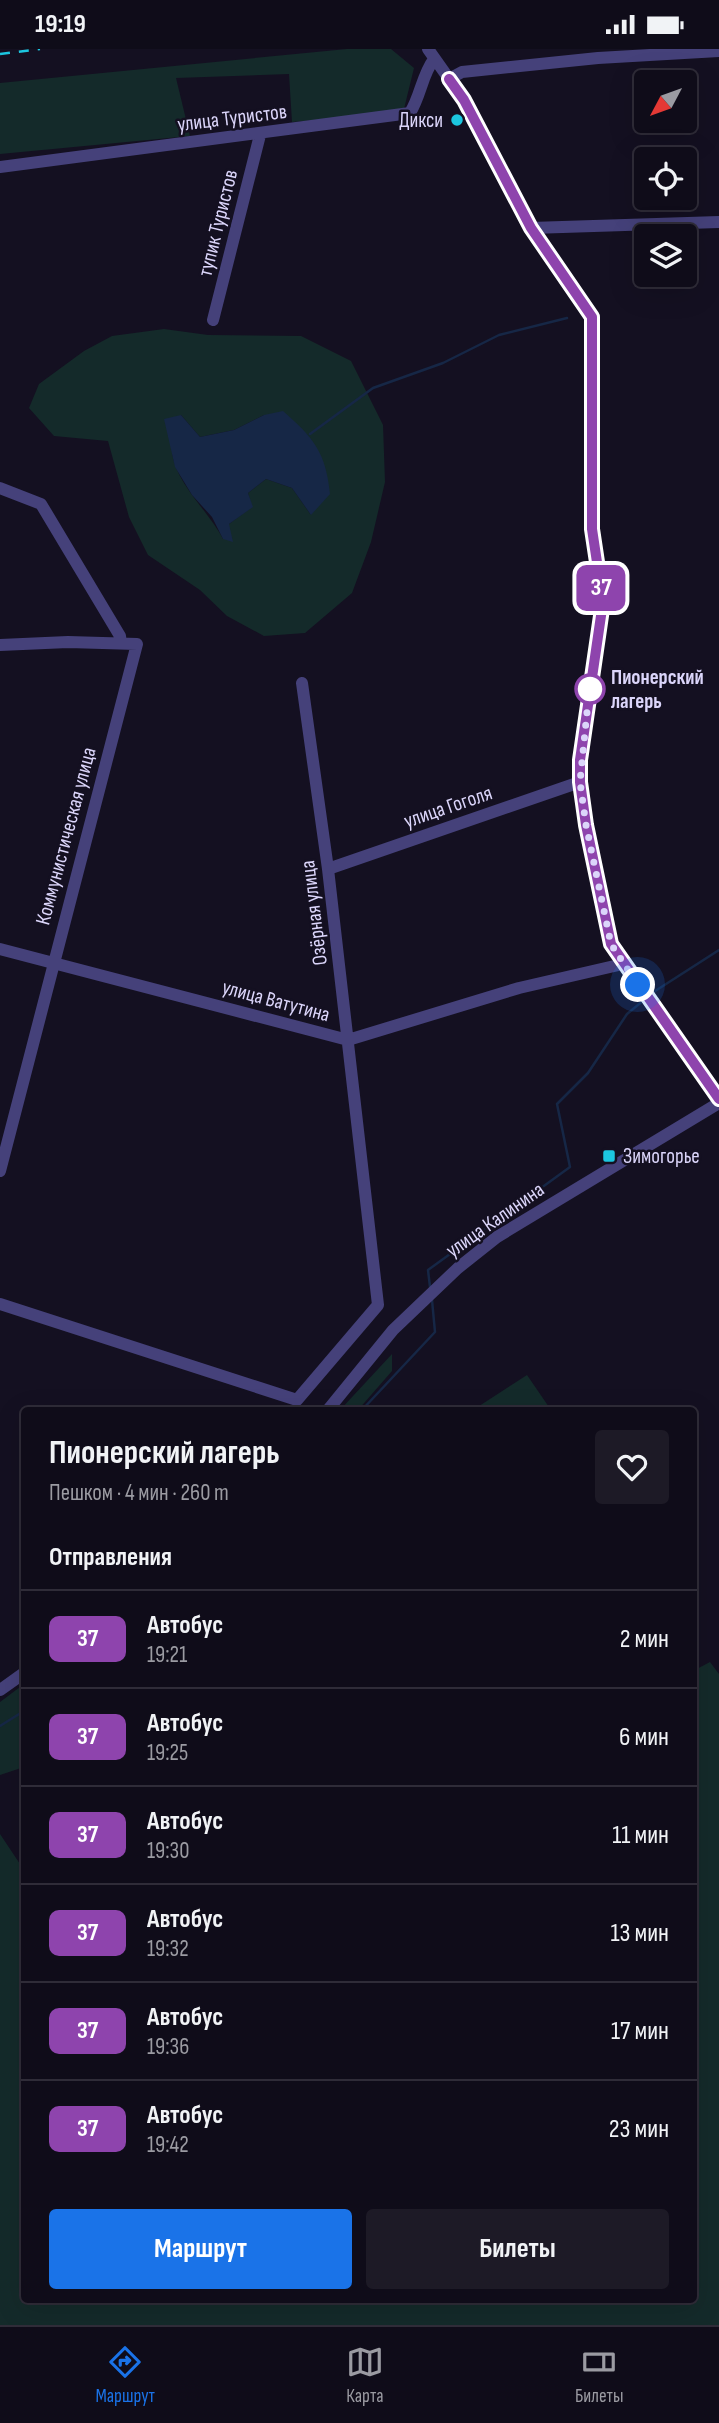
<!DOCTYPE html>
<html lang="ru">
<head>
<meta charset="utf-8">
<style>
	:root { --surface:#0f0c19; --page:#1d1a26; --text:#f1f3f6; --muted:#9b9ba2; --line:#2f2c38; --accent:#1a73e8 }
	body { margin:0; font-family:"Sofia Sans Condensed",sans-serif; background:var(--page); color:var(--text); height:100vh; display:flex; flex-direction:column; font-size:26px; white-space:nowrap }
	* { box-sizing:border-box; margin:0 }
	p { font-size:23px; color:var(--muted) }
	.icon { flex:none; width:38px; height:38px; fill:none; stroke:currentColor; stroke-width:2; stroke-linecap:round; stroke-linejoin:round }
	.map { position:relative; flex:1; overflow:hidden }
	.drawer { position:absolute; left:21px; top:1358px; width:676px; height:896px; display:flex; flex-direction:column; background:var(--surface); border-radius:7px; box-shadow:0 7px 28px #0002,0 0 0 2px var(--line) }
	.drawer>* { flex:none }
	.badge { padding:0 14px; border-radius:10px; font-size:24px; line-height:46px }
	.needle { width:46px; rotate:229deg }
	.buttons { position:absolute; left:634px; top:21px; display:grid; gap:14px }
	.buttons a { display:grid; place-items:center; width:63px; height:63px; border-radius:7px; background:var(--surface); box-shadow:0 7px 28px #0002,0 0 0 2px var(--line); font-size:35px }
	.you { position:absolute; width:35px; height:35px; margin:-18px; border:5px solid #fff; border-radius:50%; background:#1a73e8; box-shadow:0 0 0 10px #1a73e833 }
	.map>.badge { position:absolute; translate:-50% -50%; box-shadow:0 0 0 4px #fff }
	h2 { padding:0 28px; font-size:26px; line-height:63px }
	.round { display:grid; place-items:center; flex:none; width:74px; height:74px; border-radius:7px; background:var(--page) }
	.headline { display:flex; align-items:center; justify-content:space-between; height:119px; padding:0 28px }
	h1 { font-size:33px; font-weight:700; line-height:52px }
	.button { display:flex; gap:14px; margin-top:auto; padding:14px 28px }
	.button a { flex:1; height:80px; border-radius:7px; background:var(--accent); color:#fff; font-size:28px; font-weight:700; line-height:80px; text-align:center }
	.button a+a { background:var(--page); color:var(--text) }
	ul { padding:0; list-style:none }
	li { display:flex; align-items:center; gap:21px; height:98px; padding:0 28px; border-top:2px solid var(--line) }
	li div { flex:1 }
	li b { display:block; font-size:26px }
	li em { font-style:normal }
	li .badge { min-width:77px; font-weight:700; text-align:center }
	.status { display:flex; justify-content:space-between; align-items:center; height:49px; padding:0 35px; background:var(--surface); direction:ltr }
	.status svg { height:19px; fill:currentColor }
	.tabs { display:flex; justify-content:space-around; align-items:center; height:98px; border-top:2px solid var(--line); background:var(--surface); font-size:19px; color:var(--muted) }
	.tabs a { display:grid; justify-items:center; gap:4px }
	.tabs .on { color:var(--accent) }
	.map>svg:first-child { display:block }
</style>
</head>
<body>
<div class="status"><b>19:19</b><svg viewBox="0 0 49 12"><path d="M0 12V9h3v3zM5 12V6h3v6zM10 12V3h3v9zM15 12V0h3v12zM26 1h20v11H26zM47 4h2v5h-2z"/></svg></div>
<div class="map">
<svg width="719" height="2276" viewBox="0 0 719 2276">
	<rect width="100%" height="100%" fill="#141021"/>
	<path fill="#142a2a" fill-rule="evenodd" d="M347,0h44l23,19 -11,45 -111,9 -3,-48 -113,4 14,58 -190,18v-71z
		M164,280l44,6 93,1 50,25 32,64 2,57 -14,60 -19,51 -47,40 -41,3 -37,-20 -27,-26 -52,-35 -19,-38 -21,-76 -54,-5 -25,-28 10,-24 45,-33 28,-15zM181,366l19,22 34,-7 30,-15 47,100 -19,-27 -26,-9 -18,14 4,14 -23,17 -6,15c-14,-28 -52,-60 -51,-92 0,-10 6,-22 9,-32z
		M392,1305v17l-34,39h-18z
		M527,1326l24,35h-78z
		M710,1613l9,12v651h-719v-491l24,36v429h669v-628z
		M24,1635v83l-24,8v-73z"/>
	<path fill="#162746" d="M283,362c31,27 43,42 47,83l-19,21 -19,-27 -26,-9 -18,14 5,14 -24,17 4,18 -10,-3 -11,-22 -20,-22 -17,-28 -11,-48 17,-4 19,22 34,-7 30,-15z"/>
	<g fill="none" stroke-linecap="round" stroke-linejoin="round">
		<path stroke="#162746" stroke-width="2.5" d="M310,385l63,-46 70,-25 56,-28 68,-17
			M652,944l67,-43
			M430,1238l-2,-17 142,-103 -13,-63 31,-31 39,-59 17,-14
			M361,1362l74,-79 -3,-32
			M0,1677l24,-15"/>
		<path stroke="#45417a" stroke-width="12" d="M428,0l36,51 67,128 61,89v212l11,73 -23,158v22l6,43 25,119 108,154
			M449,30l13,-7 136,-14 121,-7
			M0,118l410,-54c11,-18 12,-38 24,-54
			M531,179l188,-6
			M213,271l47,-185
			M0,439l41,16 79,132 1,7
			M0,596l68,-3 69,2 -137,527
			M328,820l252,-87
			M0,900l348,91 171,-52 104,-24
			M0,1255l297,96 81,-95 -50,-436 -26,-186
			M327,1362l66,-81 65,-62 39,-31 222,-134
			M0,1641l24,-17"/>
		<path stroke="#1cc6df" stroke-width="2.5" stroke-dasharray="10 9" stroke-linecap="butt" d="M0,5l40,-5"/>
	</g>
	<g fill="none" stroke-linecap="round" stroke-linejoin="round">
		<defs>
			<path id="line" d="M449,30l15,21 67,128 61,89v212l11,73 -23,158v22l6,43 25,119 108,155"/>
		</defs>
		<use href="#line" stroke="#fff" stroke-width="16"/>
		<use href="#line" stroke="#8e44ad" stroke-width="10"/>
		<path stroke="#dbd5fa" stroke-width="7" stroke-dasharray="0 12.6" d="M590,640v-7l-10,100 6,43 25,119 27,41"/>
	</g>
	<g fill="#1cc6df" stroke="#141021" stroke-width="2.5">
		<circle cx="457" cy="71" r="7"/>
		<rect x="602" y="1100" width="14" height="14" rx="3.5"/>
	</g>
	<circle fill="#fff" stroke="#8e44ad" stroke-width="3.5" cx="590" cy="640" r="14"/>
	<g text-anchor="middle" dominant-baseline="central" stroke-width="5" stroke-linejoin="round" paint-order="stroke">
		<g font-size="21" fill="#dbd5fa" stroke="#141021">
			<text transform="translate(232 69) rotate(-7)">улица Туристов</text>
			<text transform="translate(218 174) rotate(-76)">тупик Туристов</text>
			<text transform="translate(448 758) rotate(-19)">улица Гоголя</text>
			<text transform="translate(66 787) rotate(-75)">Коммунистическая улица</text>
			<text transform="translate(314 864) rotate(-97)">Озёрная улица</text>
			<text transform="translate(276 952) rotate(15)">улица Ватутина</text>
			<text transform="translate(495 1171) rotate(-35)">улица Калинина</text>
		</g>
		<g font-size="21" fill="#dbd5fa" stroke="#141021" text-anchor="end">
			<text x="443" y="71">Дикси</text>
			<text x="623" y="1107" text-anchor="start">Зимогорье</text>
		</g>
		<g font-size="21" font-weight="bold" fill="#dbd5fa" stroke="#141021" text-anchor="start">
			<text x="611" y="628">Пионерский<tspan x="611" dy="24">лагерь</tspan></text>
		</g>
	</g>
</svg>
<div class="buttons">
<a><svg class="needle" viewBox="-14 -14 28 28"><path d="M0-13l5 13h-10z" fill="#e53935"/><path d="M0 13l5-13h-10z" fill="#9b9ba2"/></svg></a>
<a><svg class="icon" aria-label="locate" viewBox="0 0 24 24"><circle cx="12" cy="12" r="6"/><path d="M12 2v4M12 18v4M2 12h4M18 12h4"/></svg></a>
<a><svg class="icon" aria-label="layers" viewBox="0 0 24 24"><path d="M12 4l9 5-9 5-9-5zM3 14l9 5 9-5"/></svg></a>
</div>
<div class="you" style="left:638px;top:936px"></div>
<b class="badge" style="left:601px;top:539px;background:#8e44ad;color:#fff">37</b>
<section class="drawer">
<div class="headline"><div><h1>Пионерский лагерь</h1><p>Пешком · 4 мин · 260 m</p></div><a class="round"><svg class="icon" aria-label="heart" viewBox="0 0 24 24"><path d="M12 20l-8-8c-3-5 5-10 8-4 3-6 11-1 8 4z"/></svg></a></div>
<h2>Отправления</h2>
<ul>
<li><span class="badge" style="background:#8e44ad;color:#fff">37</span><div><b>Автобус</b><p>19:21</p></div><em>2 мин</em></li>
<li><span class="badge" style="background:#8e44ad;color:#fff">37</span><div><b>Автобус</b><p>19:25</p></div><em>6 мин</em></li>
<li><span class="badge" style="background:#8e44ad;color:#fff">37</span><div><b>Автобус</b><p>19:30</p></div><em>11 мин</em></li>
<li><span class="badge" style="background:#8e44ad;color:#fff">37</span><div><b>Автобус</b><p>19:32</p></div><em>13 мин</em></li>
<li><span class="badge" style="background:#8e44ad;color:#fff">37</span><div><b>Автобус</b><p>19:36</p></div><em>17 мин</em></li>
<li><span class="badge" style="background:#8e44ad;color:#fff">37</span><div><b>Автобус</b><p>19:42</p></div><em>23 мин</em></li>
</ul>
<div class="button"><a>Маршрут</a><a>Билеты</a></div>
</section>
</div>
<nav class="tabs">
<a class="on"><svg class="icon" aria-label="directions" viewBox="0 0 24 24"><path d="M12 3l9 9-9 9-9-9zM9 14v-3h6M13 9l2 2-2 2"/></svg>Маршрут</a>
<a><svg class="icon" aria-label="map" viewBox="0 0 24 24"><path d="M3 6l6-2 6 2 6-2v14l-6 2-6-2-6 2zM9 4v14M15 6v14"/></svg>Карта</a>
<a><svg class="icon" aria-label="tickets" viewBox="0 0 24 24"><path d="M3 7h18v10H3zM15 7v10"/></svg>Билеты</a>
</nav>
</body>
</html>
